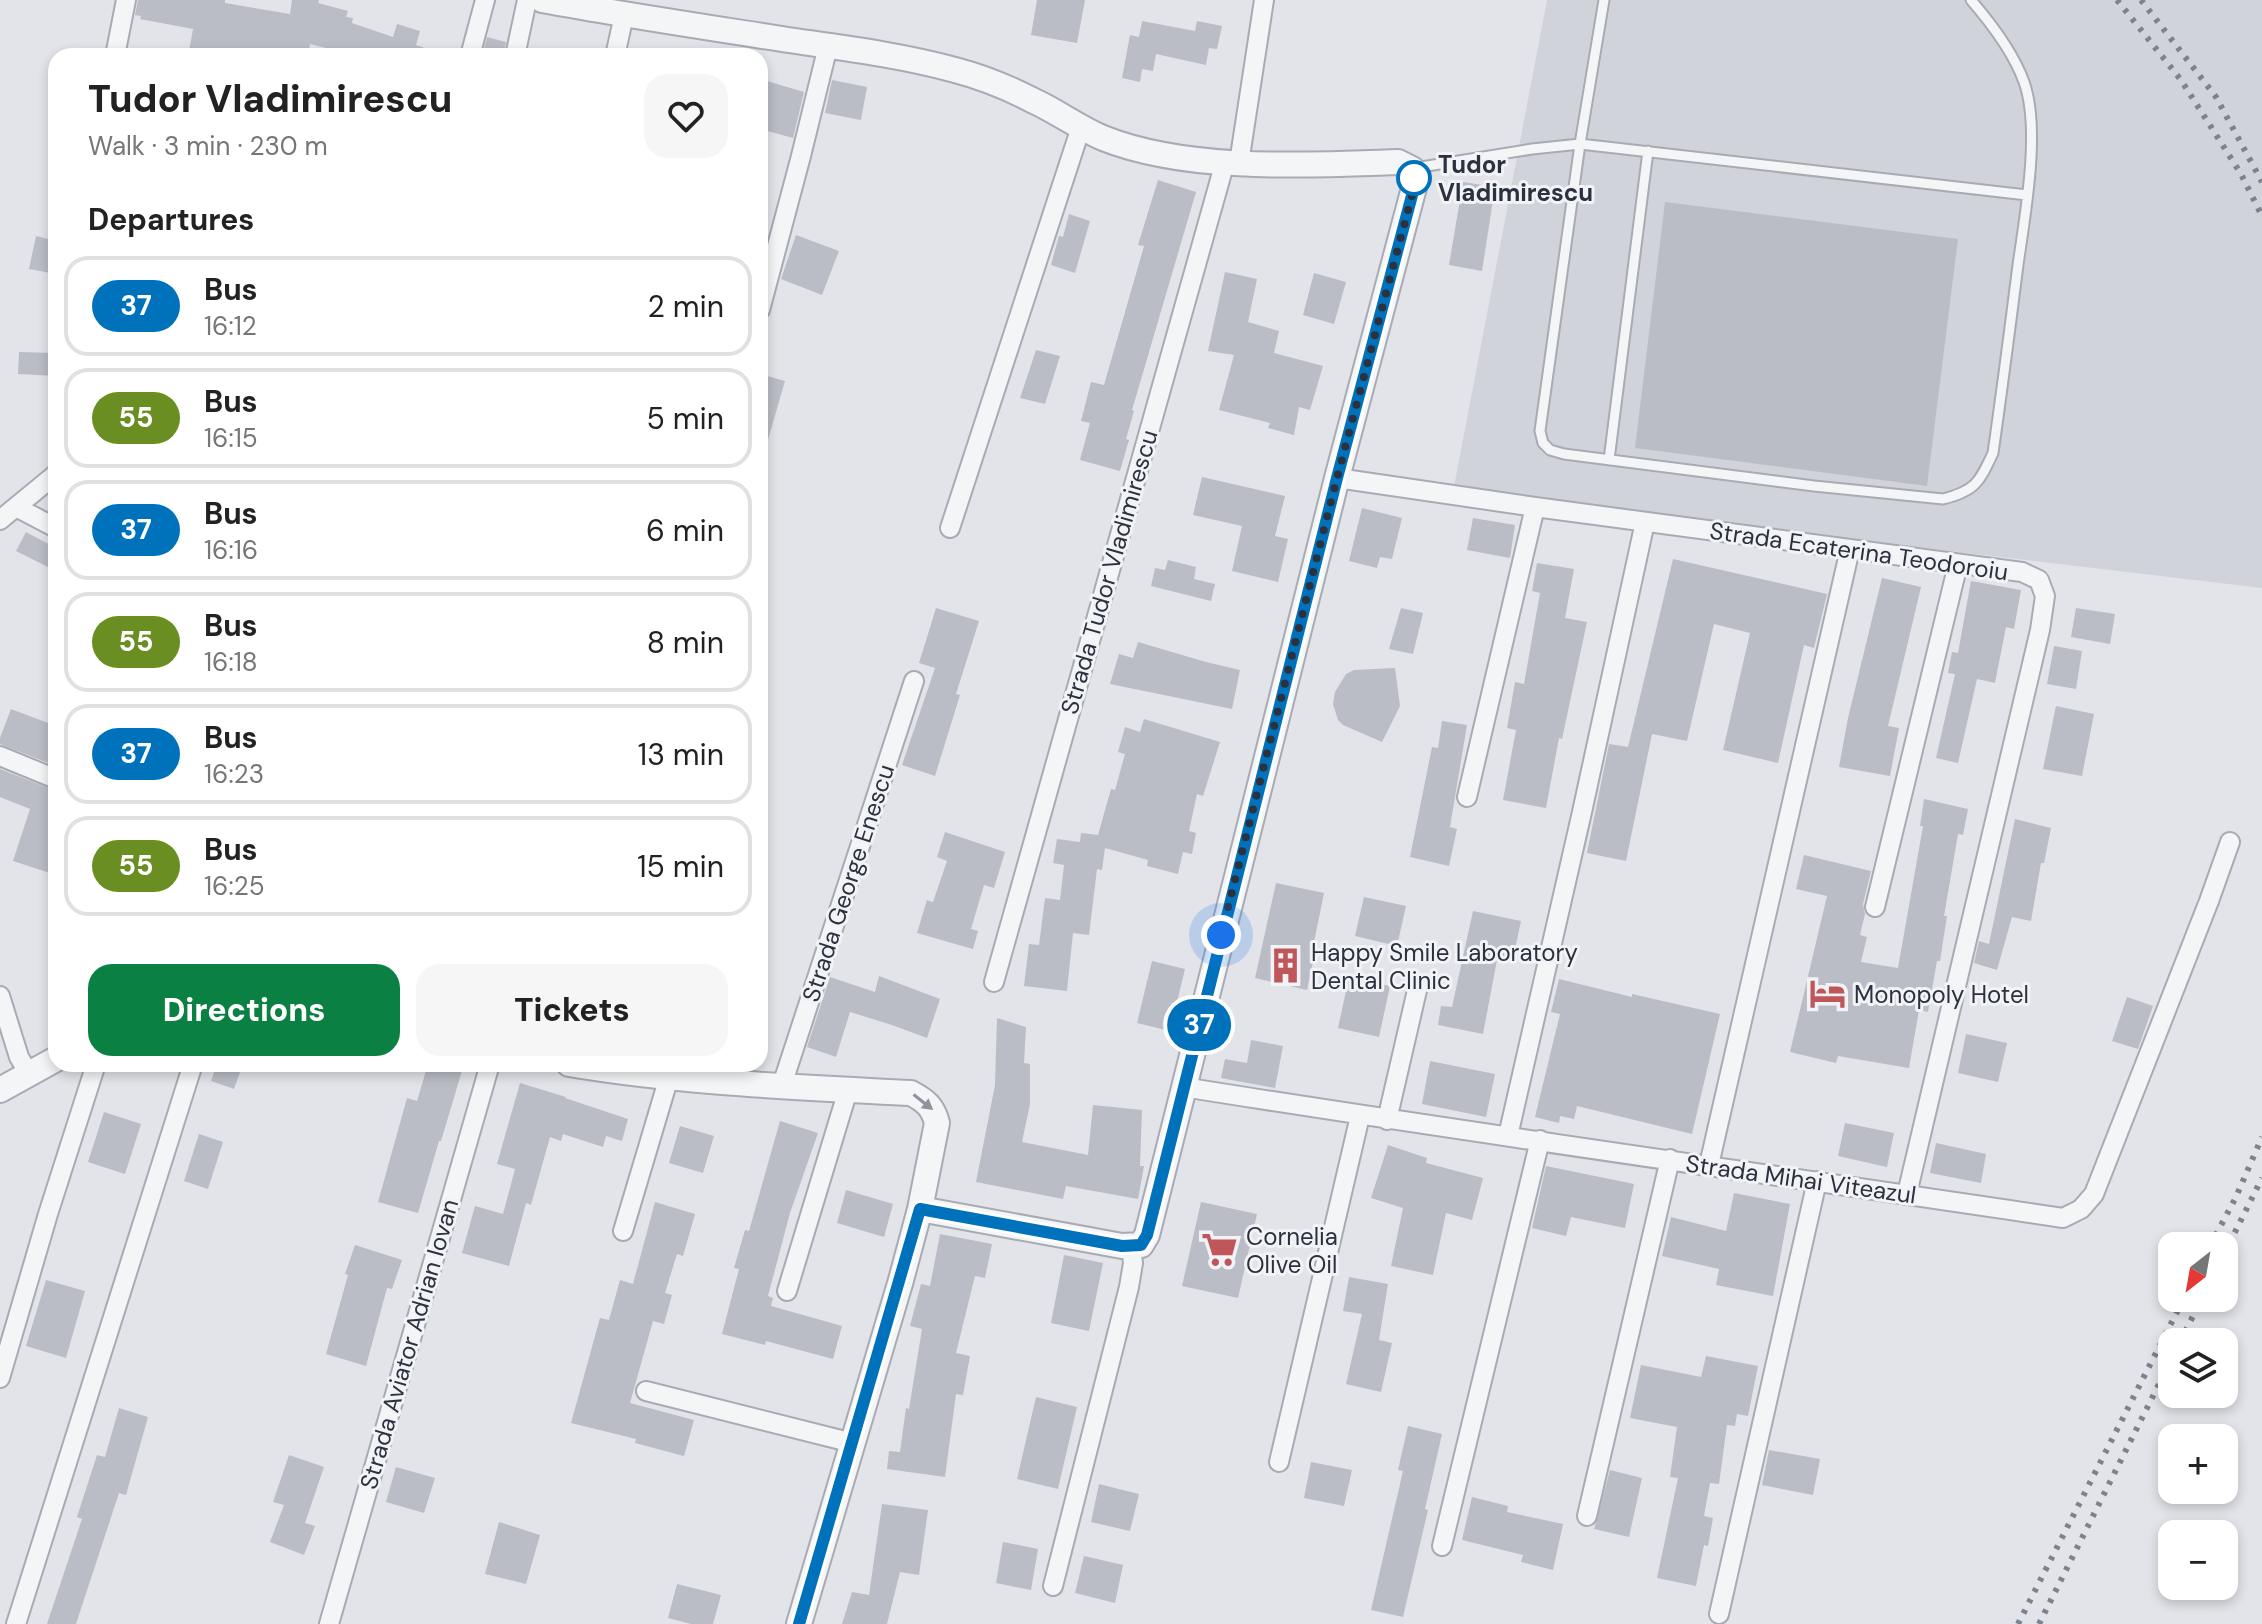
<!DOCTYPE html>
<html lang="en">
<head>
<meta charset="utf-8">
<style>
	:root { --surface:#fff; --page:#f6f6f6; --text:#222; --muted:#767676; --line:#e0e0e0; --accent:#0b8043 }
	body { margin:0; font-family:"DM Sans",sans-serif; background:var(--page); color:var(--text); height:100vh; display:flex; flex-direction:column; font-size:30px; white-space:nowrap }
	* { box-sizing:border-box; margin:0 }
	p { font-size:26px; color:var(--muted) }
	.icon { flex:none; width:44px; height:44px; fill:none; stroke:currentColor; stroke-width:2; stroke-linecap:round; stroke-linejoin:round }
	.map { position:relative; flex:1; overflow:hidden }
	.details { position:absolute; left:48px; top:48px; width:720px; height:1024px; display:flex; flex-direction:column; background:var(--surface); border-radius:24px; box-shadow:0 4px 12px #0003 }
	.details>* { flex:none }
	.badge { padding:0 16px; border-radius:26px; font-size:28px; line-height:52px }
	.needle { width:52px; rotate:211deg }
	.controls { position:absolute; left:2158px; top:1232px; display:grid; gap:16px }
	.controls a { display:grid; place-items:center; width:80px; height:80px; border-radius:16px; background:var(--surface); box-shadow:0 4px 12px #0003; font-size:40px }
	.you { position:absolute; width:40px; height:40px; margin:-20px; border:6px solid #fff; border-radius:50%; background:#1a73e8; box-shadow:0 0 0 12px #1a73e833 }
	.map>.badge { position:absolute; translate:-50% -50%; box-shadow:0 0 0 4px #fff }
	h2 { padding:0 40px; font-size:30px; line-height:72px }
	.round { display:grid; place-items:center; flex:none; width:84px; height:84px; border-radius:24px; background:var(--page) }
	.summary { display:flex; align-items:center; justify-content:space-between; height:136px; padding:0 40px }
	h1 { font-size:38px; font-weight:800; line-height:60px }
	.action { display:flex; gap:16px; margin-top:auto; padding:16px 40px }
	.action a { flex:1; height:92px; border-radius:24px; background:var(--accent); color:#fff; font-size:32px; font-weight:800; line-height:92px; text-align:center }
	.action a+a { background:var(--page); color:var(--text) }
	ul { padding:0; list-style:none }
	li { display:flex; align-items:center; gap:24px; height:100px; margin:0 16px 12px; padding:0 24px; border:4px solid var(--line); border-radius:24px }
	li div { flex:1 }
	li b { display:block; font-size:30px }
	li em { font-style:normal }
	li .badge { min-width:88px; font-weight:700; text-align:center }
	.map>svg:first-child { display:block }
</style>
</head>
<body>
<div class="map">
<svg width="2262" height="1624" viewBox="0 0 2262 1624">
	<rect width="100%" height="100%" fill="#e2e4e9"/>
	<path fill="#d0d3da" d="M1547,0h715v588l-809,-96z"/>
	<path fill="#babdc5" d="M138,0h87v3l65,11 2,-14h27l-1,3 30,8 -2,6 7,1 -1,5 41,14 4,-13 23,7 -4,14 23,8v3h-81l-48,-12 -2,12h-95l-24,-5 4,-22 -53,-10 1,-3 -6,-1z
		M1037,0h48l-8,43 -46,-8z
		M1142,21l53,10 2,-10 25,5 -5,23 -8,-1 -3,17 -50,-11 -3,17 -11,-2 -2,13 -18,-4 8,-43 9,2z
		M487,37l19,5 -3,14h-21z
		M760,79l44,13 -11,46 -33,-9z
		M832,80l35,7 -6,33 -36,-7z
		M1158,180l38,12 -64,218 2,1 -8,28 3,1 -9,31 -40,-11 10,-37 -9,-2 10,-39 13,3 40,-139 -6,-1z
		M1463,182l32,5 -13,84 -33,-6z
		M1665,202l293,37 -31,247 -292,-38z
		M1069,214l21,7 -15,52 -24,-8 8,-29 4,1z
		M796,235l43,16 -17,44 -41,-16z
		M36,236l20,5v33l-27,-5z
		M1225,272l32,7 -9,43 31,9 -5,22 49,13 -13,44 -11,-3 -5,28 -26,-7 2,-5 -51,-13 15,-55 -26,-4z
		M1314,273l32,9 -12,42 -31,-9z
		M1036,350l24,6 -15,48 -25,-6z
		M19,352l37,1v23l-38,-2z
		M760,374l25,7 -20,69 -5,-1z
		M1202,477l83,19 -10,40 13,3 -10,43 -46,-11 10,-45 -49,-11z
		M1362,508l40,10 -10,41 -12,-2 -3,11 -28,-7z
		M1473,518l42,7 -5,33 -43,-8z
		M26,532l30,16v23l-40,-20z
		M1673,559l154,35 -13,54 -10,-3 -26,118 -55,-13 27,-117 -36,-9 -27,117 -35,-7 -26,127 -39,-8 22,-109 19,3z
		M1168,560l28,7 -2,12 21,5 -4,17 -60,-15 4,-18 10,2z
		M1537,563l37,6 -9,49 22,4 -25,117 -3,-1 -13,70 -43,-8 13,-70 -9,-2 8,-46 9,2 16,-91 -8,-2z
		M1882,578l39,9 -33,139 11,2 -9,48 -51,-9 9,-49z
		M1971,581l50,9 -7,39 -8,-2 -11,56 -18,-4 -19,84 -22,-5 19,-84 -7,-1 4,-21 6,1z
		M936,608l43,13 -23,73 4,1 -25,81 -33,-11 33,-97 -16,-5z
		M1401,608l22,5 -10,41 -24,-5z
		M2076,608l39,6 -5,30 -39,-7z
		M1138,642l68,20 34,8 -8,39 -122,-25 9,-30 14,4z
		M2054,646l28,5 -6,38 -29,-5z
		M1395,668l5,38 -18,36 -39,-17 -5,-5 -5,-16 2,-12 11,-18 8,-4z
		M2056,706l38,8 -12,62 -39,-7z
		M11,709l45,17v40l-56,-22v-6z
		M1144,719l76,23 -17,54 -6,-2 -8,37 7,2 -4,21 -9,-2 -5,22 -31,-8 1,-6 -43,-12 -3,22 -5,-1 -8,66 -16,-2 -6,58 -43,-5 5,-42 10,1 6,-47 15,2 4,-35 -11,-2 4,-24 23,3 1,-9 17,2 13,-46 4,1 10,-36 -7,-2 7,-25 15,5z
		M1442,721l25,4 -17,102 7,2 -8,37 -39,-9 22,-110 6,1z
		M0,769l56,22v73l-3,10 -40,-13 17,-52 -30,-12z
		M1924,799l44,10 -5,26 -5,-1 -14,82h3l-7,45h-3l-9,51 -9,-2 -10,58 -71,-12 -2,7 -46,-11 37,-156 -31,-7 8,-34 67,16 -8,33 2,10 -5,21 7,2 -6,25 37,6 25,-142h-3z
		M2015,819l36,9 -7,35h-3l-10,58 -19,-4 -15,53 -23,-7 5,-22 10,3z
		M945,832l60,20 -11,36 -10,-3 -13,44 7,2 -5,18 -56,-16 10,-33 6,2 14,-41 -10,-4z
		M1276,883l48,10 -12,59h3l-8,38 -52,-12z
		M1364,897l42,9 -9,40 -42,-10z
		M1473,911l48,10 -9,42 -15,-3 -14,74 -45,-9 3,-19 11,1z
		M1152,961l33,8 -15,62 -33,-8z
		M879,976l61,23 -13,39 -35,-13 -42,-13 -14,45 -29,-10 23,-70 45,15z
		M1349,977l41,9 -11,51 -41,-9z
		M1559,979l73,18v-3l88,20 -28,120 -115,-28 -3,13 -14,-3 -1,7 -24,-6 25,-103 -9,-2z
		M2127,997l26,9 -15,43 -26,-8z
		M997,1018l29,9 -2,36 6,1v40l-8,38 66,13 5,-50 49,5 -2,56h4l-6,33 -72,-13 -3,13 -87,-17 19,-97z
		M1966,1034l41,9 -9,39 -40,-9z
		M1251,1040l32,6 -8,42 -54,-10 4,-19 22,4z
		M1430,1061l65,13 -9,43 -64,-13z
		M217,1064h26l-9,25 -23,-8z
		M428,1064h36l-23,77h-2l-21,72 -40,-11 29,-104 10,3z
		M520,1083l46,14 -1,1 63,21 -6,22 -16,-5 -3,11 -40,-13 -2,7 -11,-4 -19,68 -5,-2 -17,63 -47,-13 13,-47 28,8 12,-45 -18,-5z
		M104,1112l37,12 -16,50 -37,-12z
		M780,1121l38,12 -28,80 -22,83 5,2 -2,8 71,20 -9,33 -67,-18 -1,4 -43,-11 17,-65 -5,-1 11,-38 4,1z
		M1845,1123l49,10 -7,34 -49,-11z
		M680,1126l34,10 -11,37 -34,-10z
		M199,1134l24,8 -15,47 -24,-8z
		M1936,1143l50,11 -5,29 -51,-10z
		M1388,1145l39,13 -1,5 57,15 -11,42 -26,-7 -13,62 -42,-9 12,-58 -32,-10z
		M1546,1166l88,18 -9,44 -54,-11 -5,19 -34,-8z
		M846,1190l47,14 -9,33 -47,-14z
		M1734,1193l56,11 -17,92 -57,-11 3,-16 -57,-13 9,-39 55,14z
		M655,1202l40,12 -12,42 -6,-2 -12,39 7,2 -8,29 -11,-3 -23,82 64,17 -10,36 -49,-13 1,-4 -65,-16 29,-105 9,2 11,-40 13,4z
		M1201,1202l56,12 -19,84 -56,-12z
		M940,1234l52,10 -7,34 -10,-2 -19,77 14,3 -7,39 -7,-1 -11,83 -58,-8 2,-18 11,1 6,-44 3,1 13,-80 -12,-3 11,-42 9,2z
		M355,1245l47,15 -10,29 -5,-1 -21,78 -40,-12 22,-79 -3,-1z
		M1064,1255l39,8 -14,68 -38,-8z
		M1349,1277l39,7 -9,56 13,3 -11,49 -35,-8 16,-70 -19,-3z
		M46,1280l39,11 -19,67 -40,-12z
		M1706,1356l52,10 -10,50 -11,-2 -2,12 -8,-1 -8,59 -9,-1 -6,33 9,2 -5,28 -4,-1 -8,41 -39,-8 21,-100 -8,-1 7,-50 -47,-9 11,-53 60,12z
		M1036,1397l41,10 -19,82 -41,-10z
		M119,1408l29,9 -22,78 -7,-2 -43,131h-29l35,-105 -5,-2 20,-62 8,2z
		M1408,1426l34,8 -17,75 3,1 -25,107 -32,-7 32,-139 -5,-1z
		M1769,1450l51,9 -7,36 -51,-10z
		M289,1455l35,12 -19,56 10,3 -11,29 -34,-13 14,-37 -11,-3z
		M1311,1462l41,8 -8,36 -40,-8z
		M396,1467l39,11 -11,35 -38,-11z
		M1610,1470l32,8 -13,59 -35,-8z
		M1099,1484l40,10 -9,37 -39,-9z
		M1472,1497l36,9 -1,6 56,12 -10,46 -32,-8 2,-7 -61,-15z
		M882,1504l46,6 -9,65 -19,-3 -13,52h-45l10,-32 17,3z
		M499,1522l41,13 -14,49 -41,-10z
		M1003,1542l35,7 -7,41 -35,-7z
		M1084,1556l39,9 -8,38 -40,-10z
		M677,1584l44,11 -8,29h-22l-23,-6z"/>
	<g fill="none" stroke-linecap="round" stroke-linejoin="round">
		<defs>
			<path id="service" d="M1971,0c19,22 43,54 53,82 17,47 1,133 -6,183 -8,63 -16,125 -25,188 -14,30 -18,38 -50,46l-129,-13 -250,-32 -14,-4 -7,-7 -3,-12 40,-287 447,51
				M1415,168l117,-19 48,-5 24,-144
				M1609,460l39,-309"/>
			<path id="minor" d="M115,56l11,-56
				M470,56l15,-56
				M515,56l12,-56
				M615,56l9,-41
				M1239,163l25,-163
				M760,310l41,-154 27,-110
				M1337,478l198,29 487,65 17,8 6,16 -5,34 -133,564
				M16,507l40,21
				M0,520l56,-46
				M950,528l131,-401
				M0,756l56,23
				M1467,797l68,-290
				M1875,907l83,-343
				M994,982l231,-820
				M0,996l19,61 10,17
				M782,1085l132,-404
				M1183,1087c293,47 587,87 880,131l18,-9 13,-15 115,-293 21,-59
				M1387,1120l31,-134
				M1508,1136l74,-324 63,-290
				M1709,1165l141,-616
				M623,1231l46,-154
				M787,1291l61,-201
				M0,1378l48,-164 48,-150
				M646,1391l207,52
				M1279,1462l81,-346
				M1587,1516l83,-357
				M1442,1546l98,-406
				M1053,1586l76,-299 4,-24 -2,-16
				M1719,1614l98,-433
				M16,1624l177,-560
				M329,1624l161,-560"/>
			<path id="tertiary" d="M542,0c82,15 163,27 246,40 55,8 112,15 167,30 27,7 54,18 79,31 24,11 45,27 69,37 85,34 205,27 295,24l14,7 3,15 -78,294 -190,757 -6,10 -19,1 -202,-37 -19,71 -102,344
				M569,1064c113,19 228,23 342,29 15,8 22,14 26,30l-17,86
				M0,1090l56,-31"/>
		</defs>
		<use href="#service" stroke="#a8abb3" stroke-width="13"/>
		<use href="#minor" stroke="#a8abb3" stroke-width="22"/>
		<use href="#tertiary" stroke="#a8abb3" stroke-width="28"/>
		<use href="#service" stroke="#f4f5f7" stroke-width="9"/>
		<use href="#minor" stroke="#f4f5f7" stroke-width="18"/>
		<use href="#tertiary" stroke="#f4f5f7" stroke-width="24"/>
		<path stroke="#7d8290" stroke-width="6" stroke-dasharray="4 8" stroke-linecap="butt" d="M2117,0l64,80 60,94 21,42
			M2141,0l75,97 46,85
			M2210,1246l26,-49 26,-60
			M2224,1254l38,-76
			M2180,1342l22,-44
			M2018,1624l166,-326
			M2039,1624l133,-266"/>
	</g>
	<defs><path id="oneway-solid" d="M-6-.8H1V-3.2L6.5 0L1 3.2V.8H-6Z" transform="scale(2)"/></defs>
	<use fill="#90939b" href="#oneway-solid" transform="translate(923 1102) rotate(38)"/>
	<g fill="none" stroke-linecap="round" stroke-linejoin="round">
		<defs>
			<path id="line" d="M799,1624l121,-415 202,37 19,-1 6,-10 190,-757 78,-294 -3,-15"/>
		</defs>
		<use href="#line" stroke="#fff" stroke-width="18"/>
		<use href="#line" stroke="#0072bc" stroke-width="12"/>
		<path stroke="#2c313f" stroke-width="8" stroke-dasharray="0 14.4" d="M1221,935l116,-457 78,-294 -1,-6"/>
	</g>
	<defs>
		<symbol id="building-bare" viewBox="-9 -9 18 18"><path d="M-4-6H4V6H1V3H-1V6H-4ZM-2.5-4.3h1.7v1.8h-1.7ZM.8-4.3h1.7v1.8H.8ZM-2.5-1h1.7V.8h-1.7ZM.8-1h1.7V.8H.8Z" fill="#bf565a" stroke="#f1f3f6" stroke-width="2.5" paint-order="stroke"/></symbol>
		<symbol id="hotel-bare" viewBox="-9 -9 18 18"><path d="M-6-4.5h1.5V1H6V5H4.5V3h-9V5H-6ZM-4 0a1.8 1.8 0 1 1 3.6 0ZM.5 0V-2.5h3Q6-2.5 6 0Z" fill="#bf565a" stroke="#f1f3f6" stroke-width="2.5" paint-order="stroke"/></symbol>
		<symbol id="supermarket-bare" viewBox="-9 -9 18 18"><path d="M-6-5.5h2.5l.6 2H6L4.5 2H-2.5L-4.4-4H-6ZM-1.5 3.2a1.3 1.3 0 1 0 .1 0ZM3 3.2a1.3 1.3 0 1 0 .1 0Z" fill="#bf565a" stroke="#f1f3f6" stroke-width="2.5" paint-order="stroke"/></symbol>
	</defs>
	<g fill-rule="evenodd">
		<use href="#building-bare" x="1260" y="940" width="51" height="51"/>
		<use href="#hotel-bare" x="1802" y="968" width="51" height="51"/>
		<use href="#supermarket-bare" x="1194" y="1224" width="51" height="51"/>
	</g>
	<circle fill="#fff" stroke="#0072bc" stroke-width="4" cx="1414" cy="178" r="16"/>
	<g text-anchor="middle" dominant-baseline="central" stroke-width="6" stroke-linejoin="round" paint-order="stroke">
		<g font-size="24" font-weight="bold" fill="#2c313f" stroke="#f1f3f6" text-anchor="start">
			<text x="1438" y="164">Tudor<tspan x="1438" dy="28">Vladimirescu</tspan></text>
		</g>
		<g font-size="24" fill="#2c313f" stroke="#f1f3f6">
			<text transform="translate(1859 551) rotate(8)">Strada Ecaterina Teodoroiu</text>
			<text transform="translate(1109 572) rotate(-74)">Strada Tudor Vladimirescu</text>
			<text transform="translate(848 883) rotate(-72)">Strada George Enescu</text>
			<text transform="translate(1801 1179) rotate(8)">Strada Mihai Viteazul</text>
			<text transform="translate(409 1344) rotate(-74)">Strada Aviator Adrian Iovan</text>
		</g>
		<g font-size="24" fill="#2c313f" stroke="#f1f3f6" text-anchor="start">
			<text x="1311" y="952">Happy Smile Laboratory<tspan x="1311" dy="28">Dental Clinic</tspan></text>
			<text x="1854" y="994">Monopoly Hotel</text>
			<text x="1246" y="1236">Cornelia<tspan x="1246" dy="28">Olive Oil</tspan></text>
		</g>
	</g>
</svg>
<div class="controls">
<a><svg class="needle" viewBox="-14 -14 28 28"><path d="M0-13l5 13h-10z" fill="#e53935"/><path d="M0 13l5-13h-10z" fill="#767676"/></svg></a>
<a><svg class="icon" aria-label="layers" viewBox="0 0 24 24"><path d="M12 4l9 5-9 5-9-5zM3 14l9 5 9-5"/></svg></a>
<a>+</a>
<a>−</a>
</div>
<div class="you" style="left:1221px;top:935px"></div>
<b class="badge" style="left:1199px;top:1025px;background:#0072bc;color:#fff">37</b>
<section class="details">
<div class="summary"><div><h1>Tudor Vladimirescu</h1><p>Walk · 3 min · 230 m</p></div><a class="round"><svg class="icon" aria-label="heart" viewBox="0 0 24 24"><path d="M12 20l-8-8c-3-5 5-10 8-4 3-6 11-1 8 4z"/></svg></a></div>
<h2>Departures</h2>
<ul>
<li><span class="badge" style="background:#0072bc;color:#fff">37</span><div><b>Bus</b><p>16:12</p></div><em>2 min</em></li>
<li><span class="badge" style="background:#6b8e23;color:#fff">55</span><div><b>Bus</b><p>16:15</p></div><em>5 min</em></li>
<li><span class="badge" style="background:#0072bc;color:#fff">37</span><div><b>Bus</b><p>16:16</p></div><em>6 min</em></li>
<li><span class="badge" style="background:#6b8e23;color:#fff">55</span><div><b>Bus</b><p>16:18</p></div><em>8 min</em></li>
<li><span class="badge" style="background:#0072bc;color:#fff">37</span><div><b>Bus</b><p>16:23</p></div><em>13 min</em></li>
<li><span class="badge" style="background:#6b8e23;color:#fff">55</span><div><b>Bus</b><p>16:25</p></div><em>15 min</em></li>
</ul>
<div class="action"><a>Directions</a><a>Tickets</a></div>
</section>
</div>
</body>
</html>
